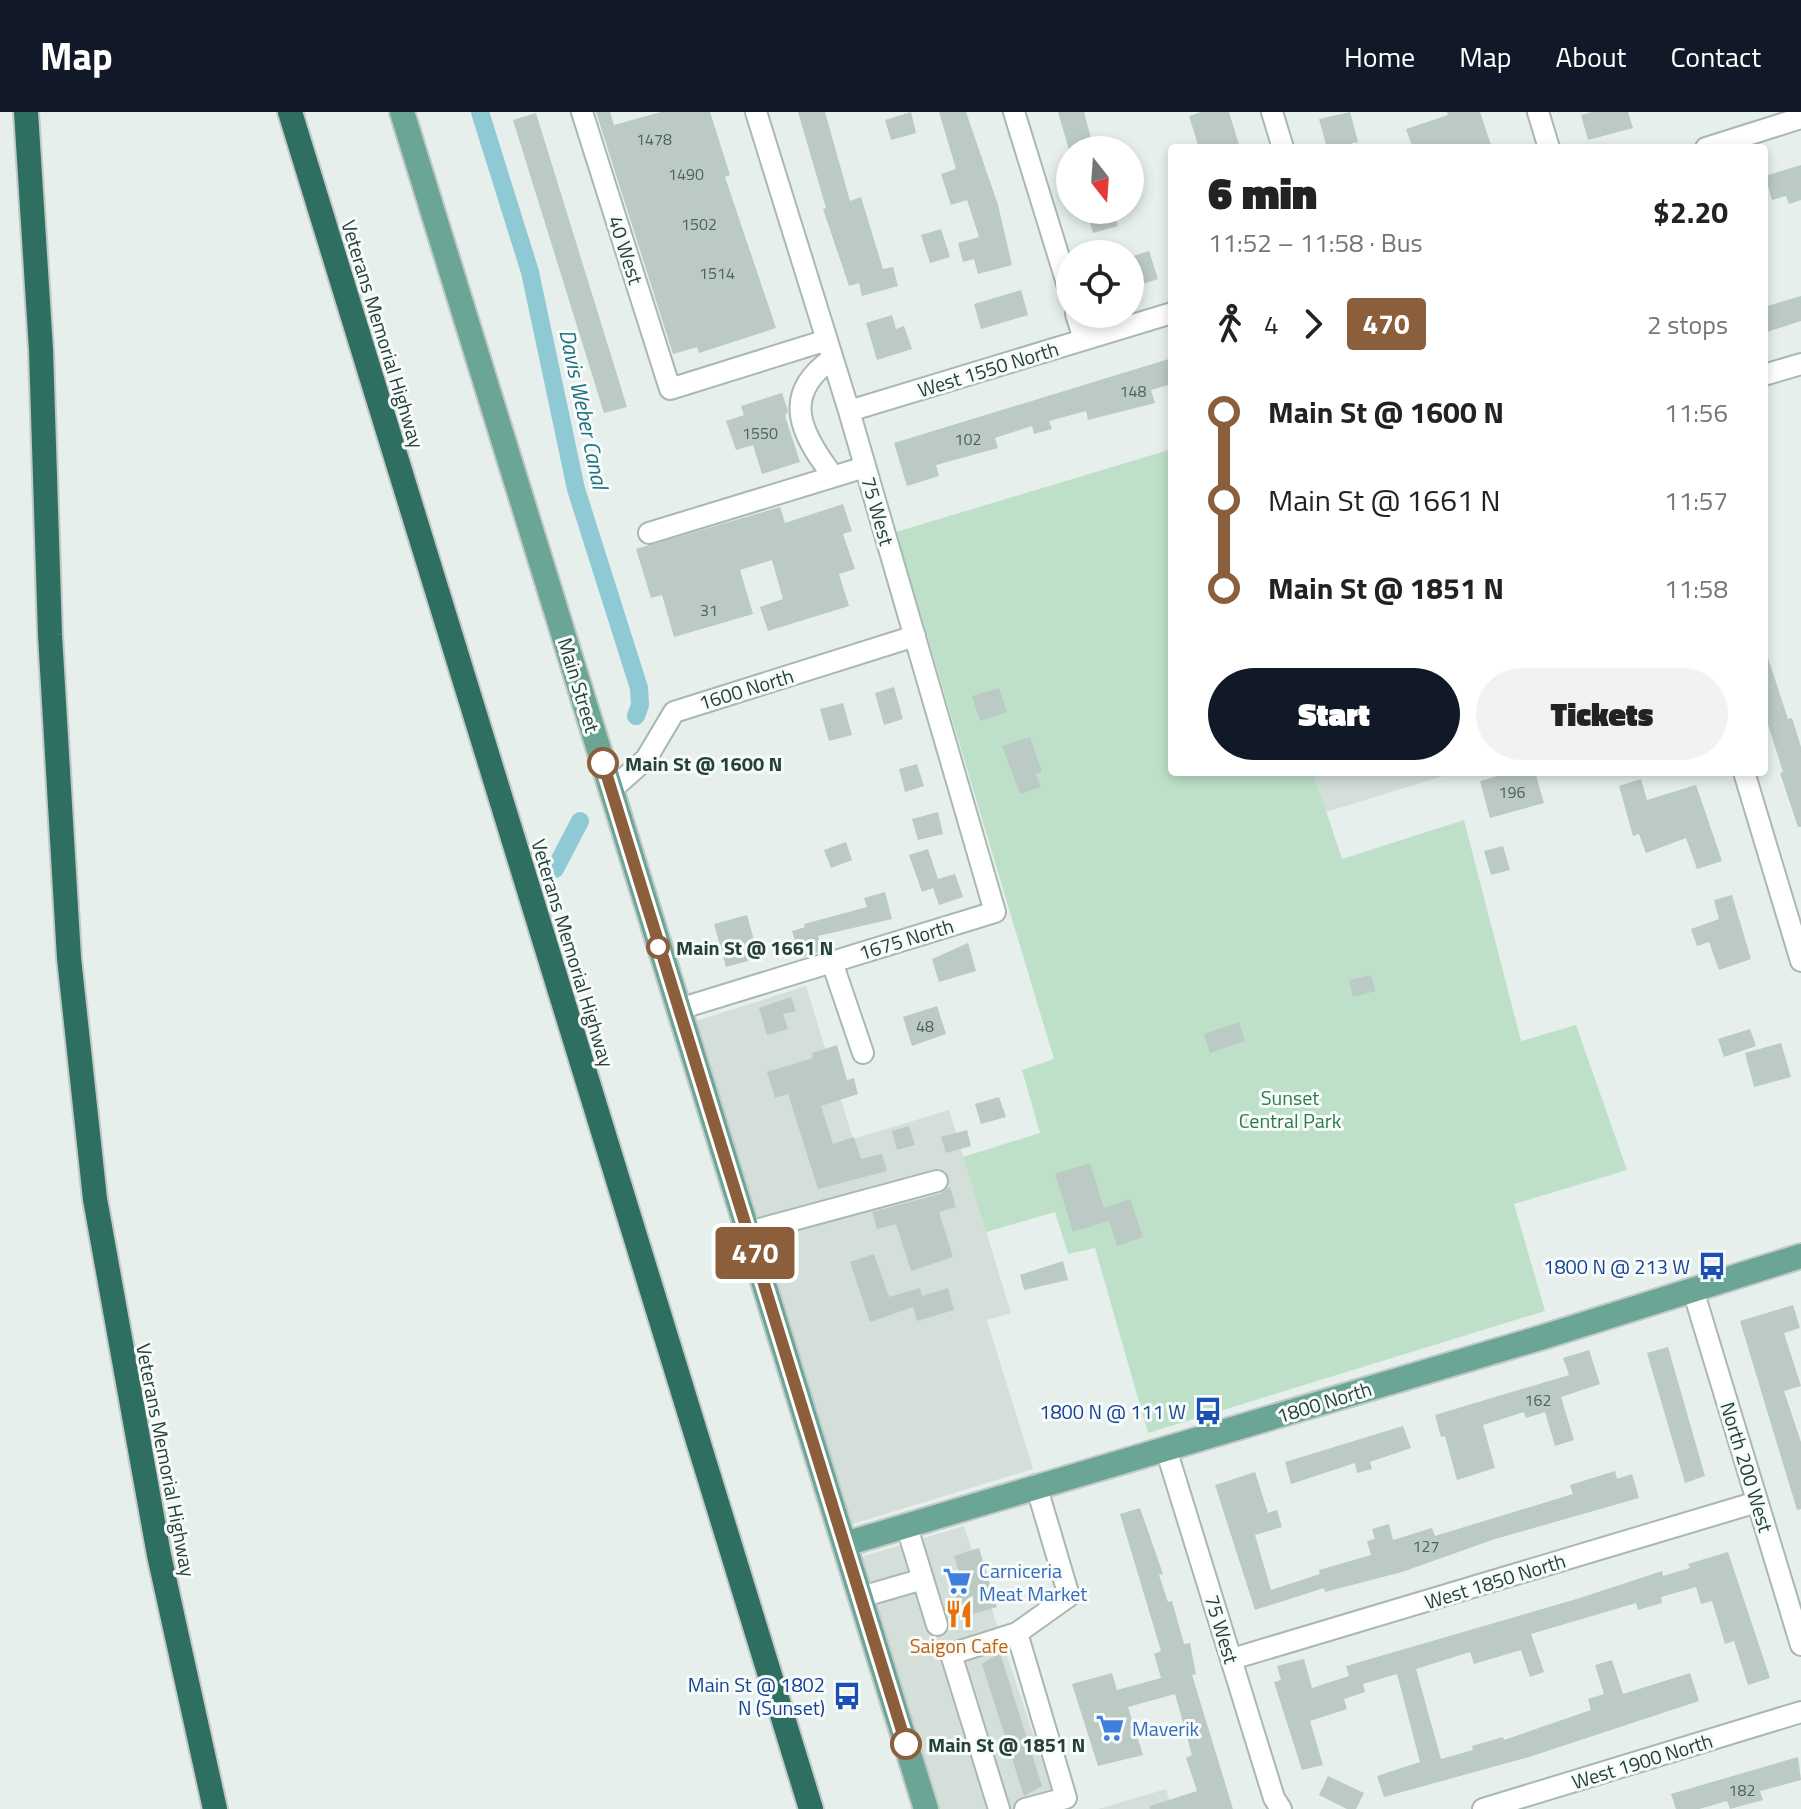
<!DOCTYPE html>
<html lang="en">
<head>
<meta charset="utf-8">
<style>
	:root { --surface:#fff; --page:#f2f2f2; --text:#222; --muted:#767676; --accent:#111827 }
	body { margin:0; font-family:"Titillium Web",sans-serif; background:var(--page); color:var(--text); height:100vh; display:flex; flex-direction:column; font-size:30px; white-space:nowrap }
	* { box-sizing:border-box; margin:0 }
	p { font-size:26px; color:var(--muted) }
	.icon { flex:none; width:44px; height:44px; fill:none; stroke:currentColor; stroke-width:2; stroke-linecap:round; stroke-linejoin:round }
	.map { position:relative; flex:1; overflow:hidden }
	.panel { position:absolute; left:1168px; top:32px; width:600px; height:632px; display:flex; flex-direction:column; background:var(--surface); border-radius:8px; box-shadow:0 4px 12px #0003 }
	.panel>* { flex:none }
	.badge { padding:0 16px; border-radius:6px; font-size:28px; line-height:52px }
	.needle { width:52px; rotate:163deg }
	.tools { position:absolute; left:1056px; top:24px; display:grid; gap:16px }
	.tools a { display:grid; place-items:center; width:88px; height:88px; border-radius:50%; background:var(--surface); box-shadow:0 4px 12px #0003; font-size:40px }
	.map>.badge { position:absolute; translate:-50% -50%; box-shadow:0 0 0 4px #fff }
	.legs { display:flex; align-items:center; gap:12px; height:88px; padding:0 40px; font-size:26px }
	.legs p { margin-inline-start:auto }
	.headline { display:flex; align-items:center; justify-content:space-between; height:136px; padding:0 40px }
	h1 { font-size:44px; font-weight:800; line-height:60px }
	.button { display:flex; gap:16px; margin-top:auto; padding:16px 40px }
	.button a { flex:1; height:92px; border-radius:48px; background:var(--accent); color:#fff; font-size:32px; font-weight:800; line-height:92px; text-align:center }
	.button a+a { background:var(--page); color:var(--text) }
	ul { padding:0 40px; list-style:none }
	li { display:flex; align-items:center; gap:28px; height:88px; font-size:30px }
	li i { display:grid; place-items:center; width:12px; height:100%; margin:0 10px; background:currentColor }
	li i::after { content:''; width:20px; height:20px; margin:-10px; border:6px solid; border-radius:50%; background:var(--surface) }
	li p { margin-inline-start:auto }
	li:first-child i { background:linear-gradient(#0000 50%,currentColor 0) }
	li:last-child i { background:linear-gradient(currentColor 50%,#0000 0) }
	header { display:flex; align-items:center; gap:48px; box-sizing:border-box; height:112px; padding:0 40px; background:var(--accent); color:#fff }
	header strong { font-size:38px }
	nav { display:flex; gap:44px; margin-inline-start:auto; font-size:28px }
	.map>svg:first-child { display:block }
</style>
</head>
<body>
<header>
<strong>Map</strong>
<nav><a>Home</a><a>Map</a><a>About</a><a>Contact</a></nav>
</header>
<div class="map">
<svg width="1801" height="1697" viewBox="0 0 1801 1697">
	<rect width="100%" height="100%" fill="#e6efeb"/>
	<path fill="#d4dfda" d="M1313,660h143l-130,40z
		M806,874l47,153 96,-29 62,203 -24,7 46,149 -187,57 -153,-504z
		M964,1414l94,283h-119l-78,-252z
		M1166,1677l6,20h-74z"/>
	<path fill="#bfe0c8" d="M1172,337v323h141l29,87 122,-39 57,221 55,-16 51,145 -113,34 31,107 -397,122 -53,-185 -27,6 -13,-42 -69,20 -23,-75 77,-24 -18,-63 32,-11 -158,-527z"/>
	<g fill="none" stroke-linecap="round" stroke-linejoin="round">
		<path stroke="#8ec9d4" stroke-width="18" d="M480,0l50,160 46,217 63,199 1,17 -4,11
			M555,757l25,-48"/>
	</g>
	<path fill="#bbcac4" d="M596,0h14l4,13 47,-13h49l20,63 -5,2 51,151 -77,25 -2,-6 -24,7z
		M798,0h27l25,89 11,-4 22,72 10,-2 5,19 -36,10 -3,-13 -10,3 -26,-77 3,-1z
		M911,0l5,21 -25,7 -6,-20z
		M939,0h27l32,93 14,60 -34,9 -4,-15 -11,3 -5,-19 21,-6 -12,-37 -16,5 -10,-31 15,-5z
		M1058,0h26l10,38h-25z
		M1201,0h28l11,36h-41l-10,-32z
		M1350,0l8,30 -6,1 1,5h-26l-8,-29z
		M1447,0h33l12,36h-79l-7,-19 42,-14z
		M1592,0h36l5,16 -45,12 -7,-25z
		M536,1l91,294 -23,6 -91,-293z
		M1801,53v35l-12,4 -3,-8 -14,4 -7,-24z
		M1086,98h27l5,16 -25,7z
		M941,117l9,28 -20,6 -9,-28z
		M1149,139l9,28 -28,9v-31z
		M1021,178l7,25 -47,14 -7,-25z
		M1801,184v25l-37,12v-26z
		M892,203l4,14 8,-3 8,23 -35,11 -11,-37z
		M1172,246v26l-21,6 4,13 -67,17 -2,-9 -37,10 3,8 -18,5 -2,-8 -37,12 3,10 -62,17 3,11 -32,10 -13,-43z
		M782,281l6,18 -3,5 15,46 -38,12 -9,-29 -17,5 -10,-29 18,-6 -3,-9z
		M843,392l9,27 -9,3 12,35 -16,5 10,32 -81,25 -8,-24 23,-8 -11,-39 -32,10 13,44 -79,23 -12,-42 -11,3 -15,-49 144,-42 5,16z
		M1764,543h3l21,64 4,-1 9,29v80h-3l-18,-54 3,-1 -19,-60z
		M894,575l9,32 -19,6 -9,-32z
		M999,576l8,24 -27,9 -8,-25z
		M843,591l9,32 -23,6 -9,-32z
		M1030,625l12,35 -6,2 5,13 -21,7 -18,-48z
		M917,652l7,22 -19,6 -6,-23z
		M1512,660h23l9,31 -54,15 -10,-37z
		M1641,667l6,21 49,-15 26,76 -25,8 -11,-31 -40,15 -7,-19 -6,2 -14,-50z
		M938,700l5,22 -25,6 -6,-21z
		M846,730l6,18 -21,8 -7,-18z
		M1503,734l7,24 -19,5 -7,-24z
		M928,737l10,30 17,-5 8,23 -24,8 -6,-17 -11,4 -13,-37z
		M885,780l7,27 -74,17 4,15 -22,7 -8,-27 13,-4 -1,-3 63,-17 -3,-9z
		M1732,783l19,64 -32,11 -10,-28 -12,4 -6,-17 28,-10 -5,-19z
		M747,803l12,43 -33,9 -12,-43z
		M968,831l8,28 -37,11 -7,-23z
		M1371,863l5,16 -23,6 -4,-17z
		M791,885l5,14 -13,3 5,15 -21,6 -8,-27z
		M937,894l9,28 -34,12 -9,-29z
		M1239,910l6,19 -35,12 -6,-19z
		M1750,917l6,17 -32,11 -6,-18z
		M1781,931l10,34 -37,10 -9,-34z
		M837,933l10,35 7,-2 4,16 -37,12 12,38 21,-7 7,22 21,-5 5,17 -69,18 -30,-95 -13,4 -8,-26 46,-14 -1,-5z
		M999,985l7,20 -25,7 -6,-20z
		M909,1014l6,19 -18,5 -5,-19z
		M967,1018l4,16 -25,7 -5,-16z
		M1090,1051l14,45 26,-9 13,38 -26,9 -8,-25 -36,11 -18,-58z
		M950,1075l6,20 -17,5 14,45 -42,14 -15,-47 -19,5 -5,-17 68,-18z
		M874,1142l15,43 31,-9 2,8 26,-8 6,22 -37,11 -4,-14 -43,15 -20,-60z
		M1063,1149l5,19 -44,10 -4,-15z
		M1793,1193l7,23 -16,5 17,53 -17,5 17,51v67l-4,1 -57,-189z
		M1668,1235l37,129 -20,7 -38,-130z
		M1589,1238l11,34 -39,13 13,43 -19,6 -10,-34 -19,6 -2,-6 -41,13 12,43 -38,12 -12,-44 -4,1 -6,-22 134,-40 -6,-17z
		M1403,1314l8,22 -41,14 2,7 -15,4 -2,-10 -64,21 -6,-22z
		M1615,1359l2,8 15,-5 7,24 -144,41 -93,33 -77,20 -1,-4 -69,22 -40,-125 40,-13 13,41 9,-3 5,17 -27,8 16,55 49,-16 -1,-4 52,-15 -4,-14 8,-2 -3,-10 17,-5 4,16 39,-12 3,8 138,-42 -3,-9z
		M1140,1396l23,66 -4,1 9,27 4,-1 12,43 6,-1 6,31 -4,1 41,134h-83v-3l47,-15 -11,-33 6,-3 -17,-61 -47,13 15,48 -45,11 -26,-82 40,-11 5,17 44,-12 -7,-24 7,-3 -41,-137z
		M979,1436l18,59 -35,10 -9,-29 10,-3 -9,-29z
		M1728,1440l42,126 -22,7 -14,-44 -9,3 -13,-43 -11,3 -5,-17 -35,10 1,6 -24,7 -2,-7 -105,31 13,38 -14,5 -9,-27 -47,14 -4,-12 -54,17 25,90 32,-9 -1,-4 31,-9 1,3 87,-30 -3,-11 16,-5 -9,-29 17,-5 11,34 67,-21 9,28 -170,56 -145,40 -7,-21 43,-14 -23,-88 -34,10 2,8 -21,7 3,10 -37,12 13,44 -21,5 -28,-88 7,-2 -4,-14 27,-7 8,29 37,-12 -3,-10 234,-68 82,-27 1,5 27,-8 -2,-4z
		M1000,1541l42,133 -18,10 -42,-132z
		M1798,1645l3,23 -41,11 3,9 -33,9 -3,-8 -28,8h-23l-5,-15z
		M1328,1664l36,17 -8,16h-9l-28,-14z"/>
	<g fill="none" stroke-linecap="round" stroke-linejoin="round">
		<defs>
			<path id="minor" d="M582,0l88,277 157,-49
				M1014,0l56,181
				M1272,0l11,36
				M1538,0l11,36
				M1706,36l95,-30
				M1076,202l8,25
				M832,247c-52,36 -31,75 1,117
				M1764,263l37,-11
				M849,299l323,-98
				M649,421l216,-66
				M1744,660l57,189
				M611,678l35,-31 28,-47 241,-76
				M832,850l31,91
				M679,897l316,-97 -146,-501 -93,-299
				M749,1120l188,-51
				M1693,1178l108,355
				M1166,1337l108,349 7,11
				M906,1412l31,101
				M861,1485l62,-18
				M1017,1521l49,165 -41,11
				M1232,1547l525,-157
				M999,1697l-48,-155 66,-21 52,-37 -33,-111
				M1483,1697l318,-97"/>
			<path id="major" d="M402,0l524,1697
				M845,1432l698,-207 258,-81"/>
			<path id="highway" d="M26,0l15,238 9,285 19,323 26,241 64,356 56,254
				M290,0l521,1697"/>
		</defs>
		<use href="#minor" stroke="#a8b8b2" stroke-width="24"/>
		<use href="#major" stroke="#c2cac8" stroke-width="28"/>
		<use href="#highway" stroke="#c2cac8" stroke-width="28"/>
		<use href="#minor" stroke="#fff" stroke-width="20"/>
		<use href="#major" stroke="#6aa596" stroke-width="24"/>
		<use href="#highway" stroke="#2f6f62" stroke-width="24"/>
	</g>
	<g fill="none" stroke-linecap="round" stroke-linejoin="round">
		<defs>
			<path id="line-1" d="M603,651l303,981"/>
		</defs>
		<use href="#line-1" stroke="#fff" stroke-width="18"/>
		<use href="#line-1" stroke="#8b5e3c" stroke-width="12"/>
	</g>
	<defs>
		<symbol id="bus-bare" viewBox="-9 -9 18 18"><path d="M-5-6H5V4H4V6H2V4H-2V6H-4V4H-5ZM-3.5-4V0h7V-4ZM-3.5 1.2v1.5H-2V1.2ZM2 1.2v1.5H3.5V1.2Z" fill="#1a4fb4" stroke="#f7fbf9" stroke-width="2.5" paint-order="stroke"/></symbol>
		<symbol id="supermarket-bare" viewBox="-9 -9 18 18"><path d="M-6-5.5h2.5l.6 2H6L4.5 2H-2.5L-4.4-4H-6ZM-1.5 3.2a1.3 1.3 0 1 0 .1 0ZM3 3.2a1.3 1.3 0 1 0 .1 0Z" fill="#3f7fe0" stroke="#f7fbf9" stroke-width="2.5" paint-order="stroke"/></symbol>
		<symbol id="restaurant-bare" viewBox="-9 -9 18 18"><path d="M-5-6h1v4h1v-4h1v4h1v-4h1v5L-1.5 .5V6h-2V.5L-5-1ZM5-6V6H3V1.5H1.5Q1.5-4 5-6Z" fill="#e8710a" stroke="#f7fbf9" stroke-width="2.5" paint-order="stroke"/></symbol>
	</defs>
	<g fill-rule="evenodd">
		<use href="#bus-bare" x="1692" y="1134" width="40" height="40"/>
		<use href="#bus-bare" x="1188" y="1279" width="40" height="40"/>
		<use href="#supermarket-bare" x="937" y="1449" width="40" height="40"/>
		<use href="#restaurant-bare" x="939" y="1482" width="40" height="40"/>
		<use href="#bus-bare" x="827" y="1564" width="40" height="40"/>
		<use href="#supermarket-bare" x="1090" y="1596" width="40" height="40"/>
	</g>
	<g fill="#fff" stroke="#8b5e3c" stroke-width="4">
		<circle cx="603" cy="651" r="14"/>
		<circle cx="658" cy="835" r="10"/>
		<circle cx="906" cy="1632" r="14"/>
	</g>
	<g text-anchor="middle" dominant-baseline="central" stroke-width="6" stroke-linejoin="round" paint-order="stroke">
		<g font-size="16" fill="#4a645c">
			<text x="654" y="27">1478</text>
			<text x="686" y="62">1490</text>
			<text x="699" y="112">1502</text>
			<text x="717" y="161">1514</text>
			<text x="1133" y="279">148</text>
			<text x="760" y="321">1550</text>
			<text x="968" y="327">102</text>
			<text x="709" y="498">31</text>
			<text x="1512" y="680">196</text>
			<text x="925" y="914">48</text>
			<text x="1538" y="1288">162</text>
			<text x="1426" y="1434">127</text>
			<text x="1742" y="1678">182</text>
		</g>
		<g font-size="20" fill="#24423a" stroke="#f7fbf9">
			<text transform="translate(626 138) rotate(72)">40 West</text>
			<text transform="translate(383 222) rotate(73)">Veterans Memorial Highway</text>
			<text transform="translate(988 257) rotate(-17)">West 1550 North</text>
			<text transform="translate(878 399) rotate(74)">75 West</text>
			<text transform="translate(579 573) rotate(73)">Main Street</text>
			<text transform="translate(746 577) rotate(-17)">1600 North</text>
			<text transform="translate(906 827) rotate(-17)">1675 North</text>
			<text transform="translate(573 841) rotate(73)">Veterans Memorial Highway</text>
			<text transform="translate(1324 1290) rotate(-17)">1800 North</text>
			<text transform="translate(166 1348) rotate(79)">Veterans Memorial Highway</text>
			<text transform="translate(1747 1355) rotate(73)">North 200 West</text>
			<text transform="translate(1495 1469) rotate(-17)">West 1850 North</text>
			<text transform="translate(1222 1517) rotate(73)">75 West</text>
			<text transform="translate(1642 1649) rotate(-17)">West 1900 North</text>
		</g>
		<g font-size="20" font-weight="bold" fill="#24423a" stroke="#f7fbf9" text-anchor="start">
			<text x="625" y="651">Main St @ 1600 N</text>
			<text x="676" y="835">Main St @ 1661 N</text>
			<text x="928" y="1632">Main St @ 1851 N</text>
		</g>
		<g font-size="20" fill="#2d7a4b" stroke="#f7fbf9">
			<text x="1290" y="985">Sunset<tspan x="1290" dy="23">Central Park</tspan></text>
		</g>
		<g font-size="20" fill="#164399" stroke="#f7fbf9" text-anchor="end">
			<text x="1690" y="1154">1800 N @ 213 W</text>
			<text x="1186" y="1299">1800 N @ 111 W</text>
			<text x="825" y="1572">Main St @ 1802<tspan x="825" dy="23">N (Sunset)</tspan></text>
		</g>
		<g font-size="20" fill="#366cbe" stroke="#f7fbf9" text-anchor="start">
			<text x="979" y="1458">Carniceria<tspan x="979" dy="23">Meat Market</tspan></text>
			<text x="1132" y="1616">Maverik</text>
		</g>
		<g font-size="20" fill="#c56008" stroke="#f7fbf9">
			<text x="959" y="1533">Saigon Cafe</text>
		</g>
		<g font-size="22" font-style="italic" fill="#1c6f80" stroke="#f7fbf9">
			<text transform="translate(584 297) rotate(78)">Davis Weber Canal</text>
		</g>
	</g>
</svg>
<div class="tools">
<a><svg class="needle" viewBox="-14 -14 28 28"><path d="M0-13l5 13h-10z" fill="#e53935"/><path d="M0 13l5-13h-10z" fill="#767676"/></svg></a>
<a><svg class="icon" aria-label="locate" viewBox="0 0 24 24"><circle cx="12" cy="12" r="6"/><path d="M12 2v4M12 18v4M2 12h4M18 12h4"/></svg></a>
</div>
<b class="badge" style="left:755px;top:1141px;background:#8b5e3c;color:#fff">470</b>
<section class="panel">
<div class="headline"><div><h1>6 min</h1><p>11:52 – 11:58 · Bus</p></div><b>$2.20</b></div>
<div class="legs"><svg class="icon" aria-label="walk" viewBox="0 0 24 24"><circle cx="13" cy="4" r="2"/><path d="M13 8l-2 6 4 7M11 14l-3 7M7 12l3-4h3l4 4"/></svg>4<svg class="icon" aria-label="forward" viewBox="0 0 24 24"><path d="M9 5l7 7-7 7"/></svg><b class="badge" style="background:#8b5e3c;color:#fff">470</b><p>2 stops</p></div>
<ul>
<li><i style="color:#8b5e3c"></i><b>Main St @ 1600 N</b><p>11:56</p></li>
<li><i style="color:#8b5e3c"></i><span>Main St @ 1661 N</span><p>11:57</p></li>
<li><i style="color:#8b5e3c"></i><b>Main St @ 1851 N</b><p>11:58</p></li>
</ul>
<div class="button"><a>Start</a><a>Tickets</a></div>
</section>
</div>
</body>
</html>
